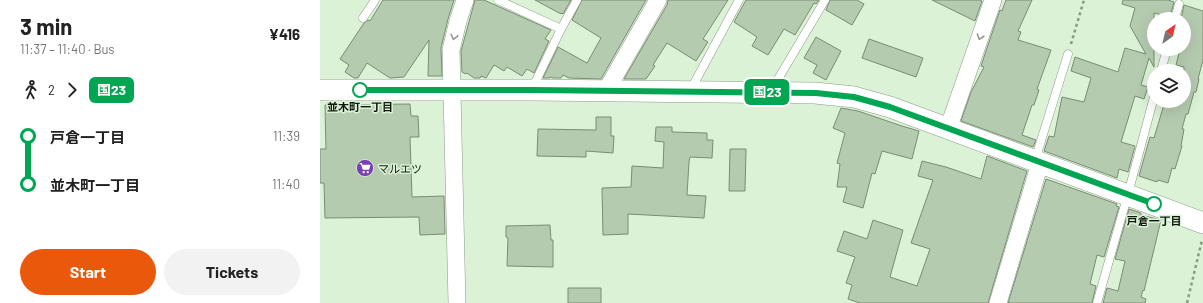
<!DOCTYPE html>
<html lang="en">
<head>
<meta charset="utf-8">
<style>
	:root { --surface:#fff; --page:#f2f2f2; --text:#222; --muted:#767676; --accent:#ea580c }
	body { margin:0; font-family:Barlow,"Noto Sans JP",sans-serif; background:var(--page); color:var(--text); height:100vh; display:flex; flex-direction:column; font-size:15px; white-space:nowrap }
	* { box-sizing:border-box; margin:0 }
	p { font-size:13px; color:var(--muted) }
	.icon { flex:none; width:22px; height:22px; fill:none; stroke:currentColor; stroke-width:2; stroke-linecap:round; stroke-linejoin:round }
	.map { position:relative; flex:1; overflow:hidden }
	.panel { display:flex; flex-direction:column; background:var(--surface); width:320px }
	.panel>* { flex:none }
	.badge { padding:0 8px; border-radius:6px; font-size:14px; line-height:26px }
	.needle { width:26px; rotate:34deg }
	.buttons { position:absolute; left:827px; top:12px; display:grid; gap:8px }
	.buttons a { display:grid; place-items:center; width:44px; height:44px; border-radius:50%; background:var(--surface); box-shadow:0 4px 16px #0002; font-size:20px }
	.map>.badge { position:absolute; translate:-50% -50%; box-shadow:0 0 0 2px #fff }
	.legs { display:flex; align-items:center; gap:6px; height:44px; padding:0 20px; font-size:13px }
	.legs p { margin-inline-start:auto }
	.overview { display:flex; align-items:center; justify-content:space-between; height:68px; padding:0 20px }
	h1 { font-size:22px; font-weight:700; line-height:30px }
	.primary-button { display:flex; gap:8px; margin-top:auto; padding:8px 20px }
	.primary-button a { flex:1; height:46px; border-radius:24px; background:var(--accent); color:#fff; font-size:16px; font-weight:700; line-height:46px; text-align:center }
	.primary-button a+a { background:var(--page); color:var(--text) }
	ul { padding:0 20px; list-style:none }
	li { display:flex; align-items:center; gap:14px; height:48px; font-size:15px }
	li i { display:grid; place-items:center; width:6px; height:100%; margin:0 5px; background:currentColor }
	li i::after { content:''; width:10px; height:10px; margin:-5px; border:3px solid; border-radius:50%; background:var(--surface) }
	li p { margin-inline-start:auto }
	li:first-child i { background:linear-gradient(#0000 50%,currentColor 0) }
	li:last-child i { background:linear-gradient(currentColor 50%,#0000 0) }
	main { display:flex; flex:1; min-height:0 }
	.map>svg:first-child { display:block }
</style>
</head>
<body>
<main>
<section class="panel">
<div class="overview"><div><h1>3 min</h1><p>11:37 – 11:40 · Bus</p></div><b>¥416</b></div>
<div class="legs"><svg class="icon" aria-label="walk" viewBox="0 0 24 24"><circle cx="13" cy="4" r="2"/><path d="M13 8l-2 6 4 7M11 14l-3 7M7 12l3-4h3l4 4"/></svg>2<svg class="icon" aria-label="forward" viewBox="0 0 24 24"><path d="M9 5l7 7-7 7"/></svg><b class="badge" style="background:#00a651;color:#fff">国23</b></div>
<ul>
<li><i style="color:#00a651"></i><b>戸倉一丁目</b><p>11:39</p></li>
<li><i style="color:#00a651"></i><b>並木町一丁目</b><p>11:40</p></li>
</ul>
<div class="primary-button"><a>Start</a><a>Tickets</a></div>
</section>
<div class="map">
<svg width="883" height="303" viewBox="0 0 883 303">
	<rect width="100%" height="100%" fill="#dbf2d6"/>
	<path fill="#b5cbb0" stroke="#788d73" d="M63,0h71l-6,19 -7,29 1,28h-14l1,-36 -25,37 -14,1 -23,-15 -9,15h-4l-9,-6 4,-7 -9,-6 24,-36 4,-3 2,1z
		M155,0h9l67,30 -6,9 4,2 -15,32 -7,-4 -5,7 -15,-9 -3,4 -10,-6 -8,13 -5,-2 -1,2h-6l-7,-5 -1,1 -4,-2 -1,-21z
		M215,0h36l-8,14 -1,-1 -1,1z
		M262,0h64l-45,79 -32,-1 -6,-3 -2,3h-8l-2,-1 -1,1h-7l15,-31 29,16 14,-25 -29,-18z
		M348,0h60l-25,39 5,3 -12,19 -29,-18 -14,22 2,1 -9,13h-22l43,-74z
		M426,0h73l-3,4 -2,-1 -19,32 -11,-6 -16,26 -16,-9 5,-9 -23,-15z
		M510,0h27l7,4 -12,21 -26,-15z
		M612,0h48l2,1 -7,20z
		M686,0h26l-14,31 3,1 -3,8 33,10 -14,39 2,1 -5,15h-2l-10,30 14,5 -3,7 -72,-26 10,-29 13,-25 -3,-1 6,-18 13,-38 2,1z
		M803,0h45l6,2 -4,15 -16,-4v54l-5,-9 -8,27 7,2 -4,12 -9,-3 -14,46 14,4 -7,26 -9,-3 -2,9 -73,-27 5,-15 5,1 8,-40 22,5 7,-24 -20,-7 4,-14 43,15 7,-24 21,6 -16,-28 5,-18 -13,-4z
		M864,5l19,6v49l-5,19h1l-3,13h-2l-6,22h-2l-4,15h2l-3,17h1l-7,23 -3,-1 -4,15 -10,-3 -1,2 -18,-6 11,-39 4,1 11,-37h19v-34l-8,-2 4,-16h4v-14l3,-13 -3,-1v-2h-3z
		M496,37l25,14 -15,29 -13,-7 4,-8 -13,-7z
		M549,39l54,19 -7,19 -54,-19z
		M90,104l1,12h7l1,21h-9l2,60 32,-1 1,38 -25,1 -1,-18 -94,1 -1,-35h-4v-34h6l-1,-44z
		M521,108l17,3 44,15 17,5 -7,28 -30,-8 -7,23 -3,-1 -9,35 -20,-6 4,-15h-10l3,-23 -3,-1 8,-30 -12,-5z
		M276,117h15v19h3l-1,17 -27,-2v6l-49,-1 1,-27 58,1z
		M336,127h16v5l35,1v7h6l-1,18 -22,-1 -1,5 -2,33 19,1 -2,22 -76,-4v20l-25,1 -1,-47 29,-1 1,-21 31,2 1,-26 -9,-1z
		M410,149h16l-1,42h-16z
		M667,156l40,15 -39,132h-128l-12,-4 4,-14 -6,-2 9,-26 -18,-6 7,-20 23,8 6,-19 30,10 -13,47 27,9 13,-37 -19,-6 22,-63 -15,-4 4,-15 24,6 35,12z
		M726,179l71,25 -1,2 3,1 -15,50 -7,-2 -7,29 6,2 -4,17h-84z
		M809,209l12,4v2l20,5 -17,71 -1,-1 -2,7 5,2 -1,4h-42l4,-15 11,3 7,-30 -10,-2z
		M230,225l1,15h2v27l-46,-1 1,-28 -2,-1v-11z
		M248,288h33v15h-33z"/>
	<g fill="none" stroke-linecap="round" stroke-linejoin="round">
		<defs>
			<path id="service" d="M178,0l63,29
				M43,18l12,-18
				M855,19l4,-15
				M841,71l6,-22
				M212,89l29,-60 16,-29
				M370,91l49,-91
				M451,91l54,-91
				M715,160l33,-106
				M777,303l31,-109 26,-97"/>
			<path id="minor" d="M286,91l52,-91
				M628,129l45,-129
				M137,303l-6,-253 7,-29 7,-21
				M678,303l42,-140"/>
			<path id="tertiary" d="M0,90h212l283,3 39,4 36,10 313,116"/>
		</defs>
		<use href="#service" stroke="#889d83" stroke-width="9"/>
		<use href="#minor" stroke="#889d83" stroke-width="18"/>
		<use href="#tertiary" stroke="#889d83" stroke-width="22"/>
		<path stroke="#899a85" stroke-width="2.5" stroke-dasharray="3 3" stroke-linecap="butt" d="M751,44l13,-44
			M867,303l15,-63"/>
		<use href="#service" stroke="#fff" stroke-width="8"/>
		<use href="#minor" stroke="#fff" stroke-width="17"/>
		<use href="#tertiary" stroke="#fff" stroke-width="21"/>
	</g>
	<defs><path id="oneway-chevron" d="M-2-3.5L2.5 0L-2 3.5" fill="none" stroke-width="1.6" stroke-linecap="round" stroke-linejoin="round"/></defs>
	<g stroke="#949893">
		<use href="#oneway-chevron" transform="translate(134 37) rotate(103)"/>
		<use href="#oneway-chevron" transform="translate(660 37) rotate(109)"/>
	</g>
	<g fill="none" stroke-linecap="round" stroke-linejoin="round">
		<defs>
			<path id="line-1" d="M40,90h172l284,3 38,4 36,10 264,97"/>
		</defs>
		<use href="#line-1" stroke="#fff" stroke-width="9"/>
		<use href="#line-1" stroke="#00a651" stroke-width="6"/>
	</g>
	<defs>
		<symbol id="supermarket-disc" viewBox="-11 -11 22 22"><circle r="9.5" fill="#7b3fb5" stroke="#dbf2d6"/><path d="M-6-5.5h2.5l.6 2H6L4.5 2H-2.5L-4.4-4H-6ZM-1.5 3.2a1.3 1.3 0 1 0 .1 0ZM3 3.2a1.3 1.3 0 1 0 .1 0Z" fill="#fff"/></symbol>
	</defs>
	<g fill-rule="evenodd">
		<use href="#supermarket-disc" x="35" y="158" width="20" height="20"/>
	</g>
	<g fill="#fff" stroke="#00a651" stroke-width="2">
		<circle cx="40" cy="90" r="7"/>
		<circle cx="834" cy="204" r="7"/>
	</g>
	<g text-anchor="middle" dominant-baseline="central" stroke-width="3" stroke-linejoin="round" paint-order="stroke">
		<g font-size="11" font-weight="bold" fill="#11190f" stroke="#dbf2d6">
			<text x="40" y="106">並木町一丁目</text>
			<text x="834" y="220">戸倉一丁目</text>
		</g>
		<g font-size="11" fill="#11190f" stroke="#dbf2d6" text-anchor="start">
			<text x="58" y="168">マルエツ</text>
		</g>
	</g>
</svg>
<div class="buttons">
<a><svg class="needle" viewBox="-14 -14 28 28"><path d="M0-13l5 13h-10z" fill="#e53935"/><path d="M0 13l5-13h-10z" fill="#767676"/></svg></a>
<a><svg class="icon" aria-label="layers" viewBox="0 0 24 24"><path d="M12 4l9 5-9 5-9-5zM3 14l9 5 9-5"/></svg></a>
</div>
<b class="badge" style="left:447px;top:92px;background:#00a651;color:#fff">国23</b>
</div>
</main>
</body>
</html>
